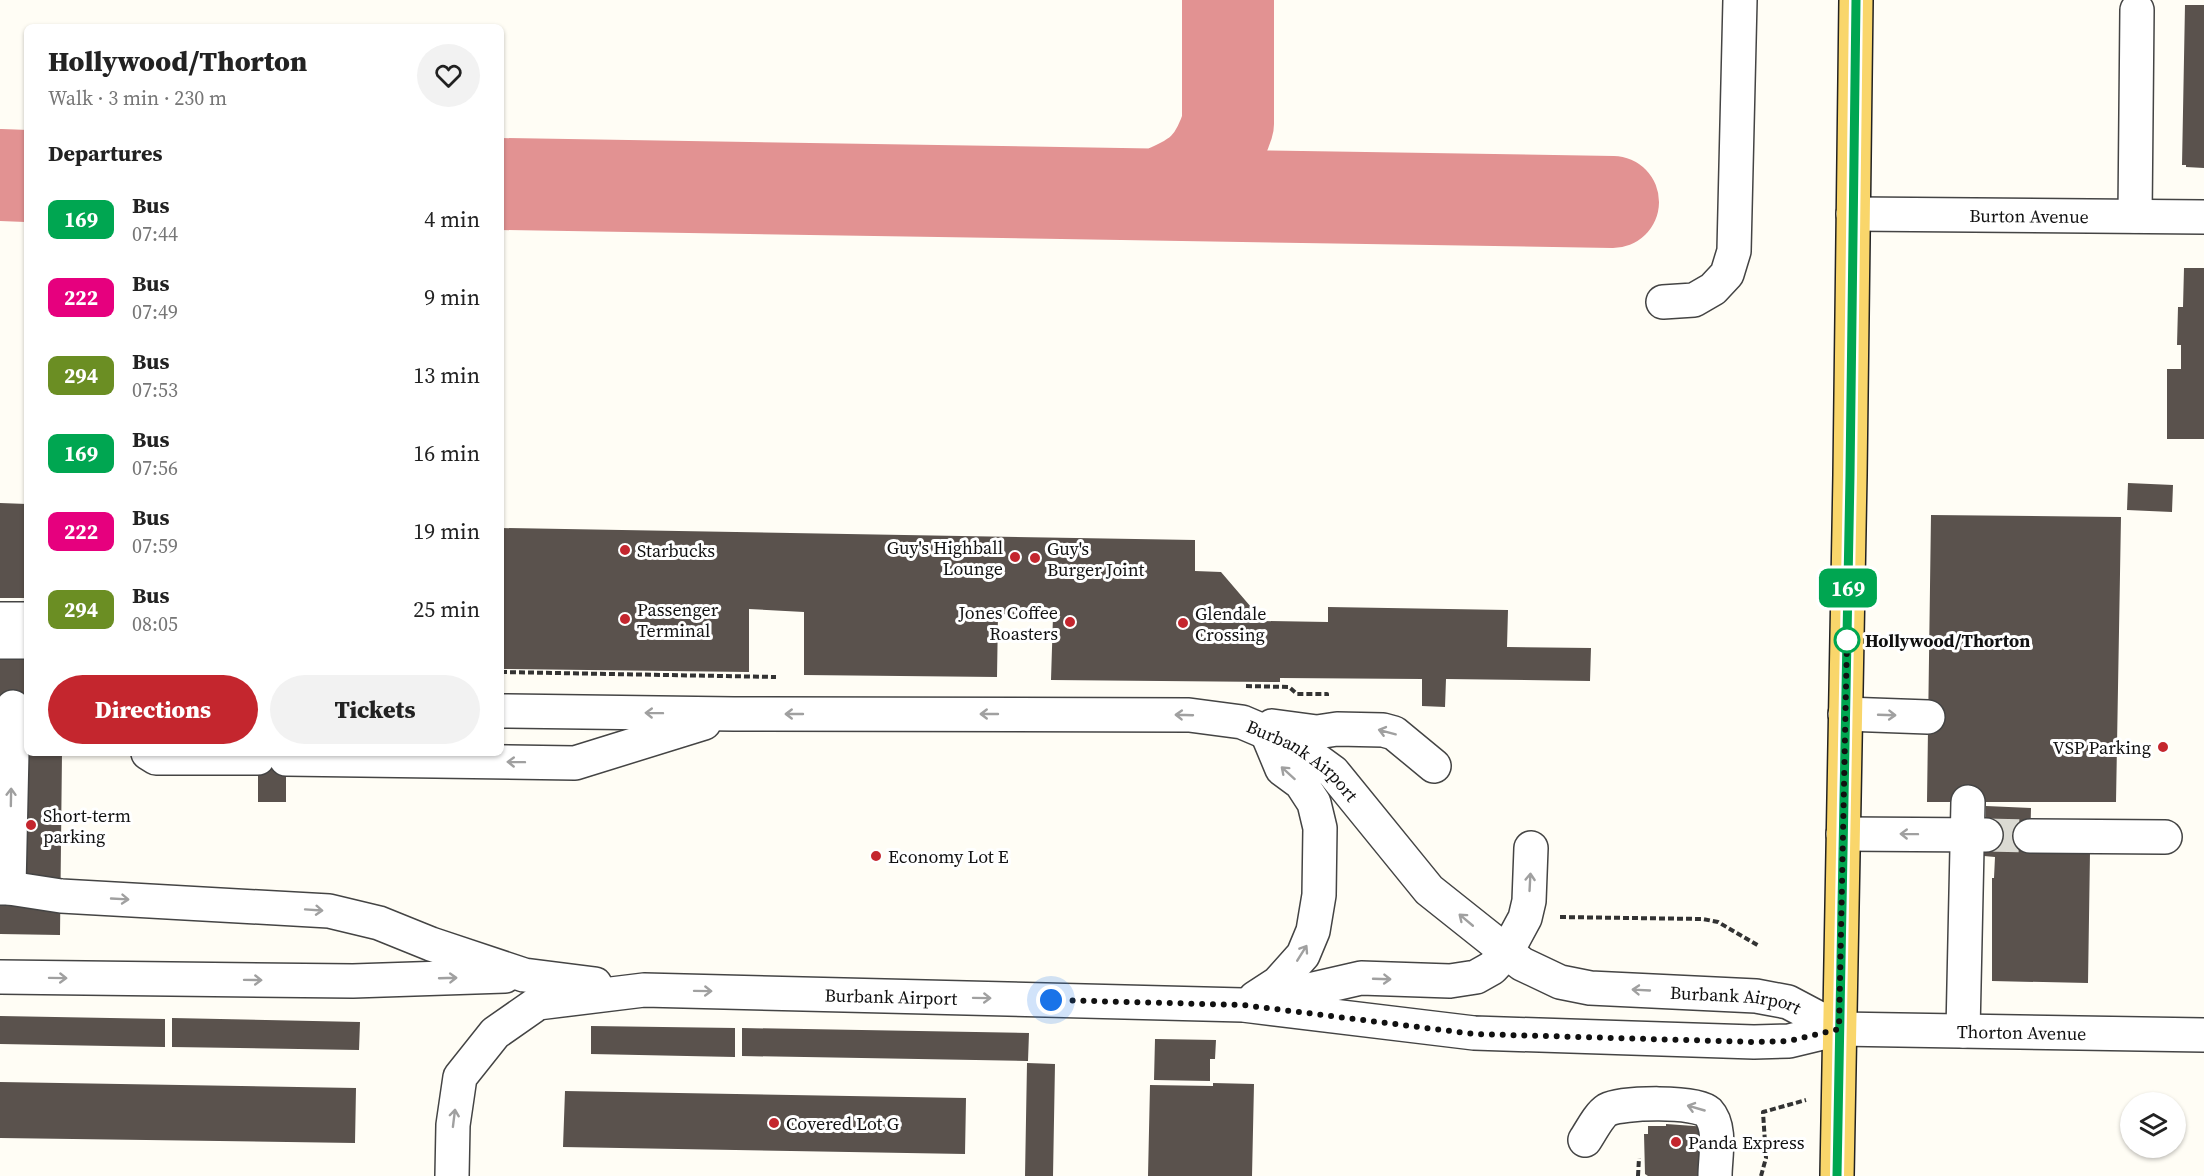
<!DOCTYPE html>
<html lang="en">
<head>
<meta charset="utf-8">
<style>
	:root { --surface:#fff; --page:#f2f2f2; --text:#222; --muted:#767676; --accent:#c4262e }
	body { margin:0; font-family:"Source Serif 4",serif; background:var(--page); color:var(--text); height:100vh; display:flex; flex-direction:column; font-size:22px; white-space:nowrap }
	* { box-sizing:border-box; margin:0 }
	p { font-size:20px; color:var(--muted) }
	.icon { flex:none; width:33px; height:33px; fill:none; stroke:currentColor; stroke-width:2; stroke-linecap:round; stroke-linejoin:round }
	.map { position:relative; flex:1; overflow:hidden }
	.drawer { position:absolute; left:24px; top:24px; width:480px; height:732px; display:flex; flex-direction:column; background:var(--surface); border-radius:9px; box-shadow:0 2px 4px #0004 }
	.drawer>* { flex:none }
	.badge { padding:0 12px; border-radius:9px; font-size:21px; line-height:39px }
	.buttons { position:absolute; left:2120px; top:1092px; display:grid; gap:12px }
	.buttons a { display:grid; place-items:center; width:66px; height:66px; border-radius:50%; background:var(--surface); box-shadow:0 2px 4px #0004; font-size:30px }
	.you { position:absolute; width:30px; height:30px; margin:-15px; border:4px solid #fff; border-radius:50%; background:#1a73e8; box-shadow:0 0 0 9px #1a73e833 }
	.map>.badge { position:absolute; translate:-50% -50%; box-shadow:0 0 0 3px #fff }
	h2 { padding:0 24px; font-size:22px; line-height:54px }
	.round { display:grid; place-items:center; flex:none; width:63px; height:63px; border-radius:32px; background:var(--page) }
	.head { display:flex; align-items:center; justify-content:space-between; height:102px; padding:0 24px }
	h1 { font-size:28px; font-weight:800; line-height:45px }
	.button { display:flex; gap:12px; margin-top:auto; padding:12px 24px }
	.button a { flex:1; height:69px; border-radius:36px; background:var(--accent); color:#fff; font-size:24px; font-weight:800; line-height:69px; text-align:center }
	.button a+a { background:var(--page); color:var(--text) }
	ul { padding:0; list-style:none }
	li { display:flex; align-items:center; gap:18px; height:78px; padding:0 24px }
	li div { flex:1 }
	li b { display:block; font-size:22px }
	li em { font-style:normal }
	li .badge { min-width:66px; font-weight:700; text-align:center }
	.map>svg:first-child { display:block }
</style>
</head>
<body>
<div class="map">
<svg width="2204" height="1176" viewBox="0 0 2204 1176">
	<rect width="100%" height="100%" fill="#fffdf5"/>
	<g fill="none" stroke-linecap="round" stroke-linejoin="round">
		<path stroke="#e29292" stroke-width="92" d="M0,175l27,1
			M501,184l1112,18
			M1159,194c40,-16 55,-28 69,-70v-124"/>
	</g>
	<path fill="#5a524d" d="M2185,5h19v163l-18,-1v-2h-4z
		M2184,268h20v171h-37v-70h14v-24h-4l1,-38h5z
		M2128,483l45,2 -1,27 -45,-2z
		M0,503l27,1v94h-27z
		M1931,515l190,2 -5,285h-189z
		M501,528l694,12v31l26,1 42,49 65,1v-15l180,3 -1,37 84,1 -1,33 -144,-2 -1,28 -23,-1v-27l-142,-1v4l-229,-2 2,-64 -55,-2 -1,63 -193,-2v-63l-55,-3v63l-248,-3z
		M0,656l27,1v96h35l-2,182 -60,-1z
		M258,753h28v49h-28z
		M1986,806l45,2 -1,42 60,2 -2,131 -96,-2v-103h2l1,-21 -11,-1z
		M0,1016l165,3v28l-165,-3z
		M172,1018l188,4 -1,28 -187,-3z
		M591,1026l144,2v29l-144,-3z
		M742,1028l287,5 -1,28 -286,-5z
		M1155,1039l61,1 -1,19h-5v22l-56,-1z
		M1027,1063l28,1 -2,112h-28z
		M0,1082l356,6 -1,55 -355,-5z
		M1213,1083l41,1 -2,92h-104l2,-91 63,1z
		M565,1091l401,7 -1,56 -402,-7z
		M1666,1124l42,3 -1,49h-59l-3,-2 -1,-40h4v-8h18z"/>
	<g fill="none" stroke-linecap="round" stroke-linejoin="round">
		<path stroke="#dbdad3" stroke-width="33" stroke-dasharray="33 16" stroke-linecap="butt" d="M1986,835l44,1"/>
		<defs>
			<g id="minor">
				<path id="s1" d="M1853,214l351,3"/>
				<path d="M2135,216l2,-206"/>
				<path d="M1663,302l31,-2 19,-11 14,-15 7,-23 6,-251"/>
				<path d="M0,619h27"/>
				<path d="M0,642h27"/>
				<path id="s2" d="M501,711l233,3 455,1 53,7 54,23 37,27 96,118 93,74 38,18 30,6 166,8 32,6 51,27"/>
				<path d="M1845,714l83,3"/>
				<path d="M1272,726l45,6 20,-3 46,1 11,3 40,33"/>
				<path d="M148,753l8,5h102"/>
				<path d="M286,759l289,4 129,-40"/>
				<path d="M1843,834l143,1"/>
				<path d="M2030,836l135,1"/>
				<path d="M0,888h9l4,-181"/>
				<path d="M9,888l52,8 268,15 50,12 52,21 93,31 71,9"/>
				<path d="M0,977l353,4 152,-5"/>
				<path d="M1255,998l23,-15 25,-28 10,-24 6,-36 1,-67 -6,-25 -13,-20 -19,-14 -15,-36"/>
				<path d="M1265,1000l96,-22 89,3 26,-4 16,-9 14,-15 19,-35 4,-17 2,-53"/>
				<path d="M1963,1031l5,-229"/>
				<path d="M1585,1140c6,-9 14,-25 22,-30 15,-8 90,-9 101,2 14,15 7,45 7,64"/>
				<path id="s3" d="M452,1176l1,-51 7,-48 35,-44 43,-30 106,-13 599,15 231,28 280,9 35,-1 50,-12 365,6"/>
			</g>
			<path id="major" d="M1837,1176l13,-701 6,-475"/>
		</defs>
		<use href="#minor" stroke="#444" stroke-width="36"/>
		<use href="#major" stroke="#222" stroke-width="36"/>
		<path stroke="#333" stroke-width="4" stroke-dasharray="6 3" stroke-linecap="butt" d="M501,672l275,5
			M1246,686l43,1 8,7h30v2
			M1560,917l143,2 15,3 41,24
			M1638,1176l1,-18
			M1761,1176l5,-18 -3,-46 43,-12"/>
		<use href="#minor" stroke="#fff" stroke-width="33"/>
		<use href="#major" stroke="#f9d66b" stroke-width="33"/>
	</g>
	<defs><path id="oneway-shaft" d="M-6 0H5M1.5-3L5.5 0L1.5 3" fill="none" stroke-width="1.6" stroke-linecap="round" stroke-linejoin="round" transform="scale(1.5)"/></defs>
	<g stroke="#a0a0a0">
		<use href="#oneway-shaft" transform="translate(654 713) rotate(-179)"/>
		<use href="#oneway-shaft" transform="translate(794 714) rotate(-180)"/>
		<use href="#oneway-shaft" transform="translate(989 714) rotate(-180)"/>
		<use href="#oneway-shaft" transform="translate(1184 715) rotate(-178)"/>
		<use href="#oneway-shaft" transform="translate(1887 715) rotate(2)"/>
		<use href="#oneway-shaft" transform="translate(1387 732) rotate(-165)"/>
		<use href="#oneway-shaft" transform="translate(516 762) rotate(-179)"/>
		<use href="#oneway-shaft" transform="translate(1288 773) rotate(-138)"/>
		<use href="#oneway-shaft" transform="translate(11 797) rotate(-89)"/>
		<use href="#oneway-shaft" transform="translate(1909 834) rotate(-179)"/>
		<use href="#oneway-shaft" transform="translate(1530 882) rotate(-87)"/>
		<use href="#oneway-shaft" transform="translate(120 899) rotate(3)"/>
		<use href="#oneway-shaft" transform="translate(314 910) rotate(4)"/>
		<use href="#oneway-shaft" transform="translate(1466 920) rotate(-140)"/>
		<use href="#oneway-shaft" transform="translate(1302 953) rotate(-58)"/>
		<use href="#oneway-shaft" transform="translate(58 978) rotate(1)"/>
		<use href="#oneway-shaft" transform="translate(448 978) rotate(-2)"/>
		<use href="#oneway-shaft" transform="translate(1382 979) rotate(2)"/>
		<use href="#oneway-shaft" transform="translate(253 980) rotate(1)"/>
		<use href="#oneway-shaft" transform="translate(1641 990) rotate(-177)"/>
		<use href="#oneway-shaft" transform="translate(703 991) rotate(1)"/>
		<use href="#oneway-shaft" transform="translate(982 998) rotate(1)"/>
		<use href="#oneway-shaft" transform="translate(1696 1108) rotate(-164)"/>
		<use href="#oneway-shaft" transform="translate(454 1118) rotate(-83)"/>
	</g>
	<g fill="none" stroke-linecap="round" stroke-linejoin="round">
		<defs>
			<path id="line" d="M1837,1176l13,-701 6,-475"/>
		</defs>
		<use href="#line" stroke="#fff" stroke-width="14"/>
		<use href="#line" stroke="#00a651" stroke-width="9"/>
		<path stroke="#111" stroke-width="6" stroke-dasharray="0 10.8" d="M1051,1000l192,5 231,29 280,8 35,-1 50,-12 8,-389"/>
	</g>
	<g fill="#c4262e" stroke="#fff" stroke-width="2">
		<circle cx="625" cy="550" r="6"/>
		<circle cx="1015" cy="557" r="6"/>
		<circle cx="1035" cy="558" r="6"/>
		<circle cx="625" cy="619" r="6"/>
		<circle cx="1070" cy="622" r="6"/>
		<circle cx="1183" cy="623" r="6"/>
		<circle cx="2163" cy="747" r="6"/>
		<circle cx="31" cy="825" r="6"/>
		<circle cx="876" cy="856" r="6"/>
		<circle cx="774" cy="1123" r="6"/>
		<circle cx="1676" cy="1142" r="6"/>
	</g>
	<circle fill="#fff" stroke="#00a651" stroke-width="3" cx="1847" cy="640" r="12"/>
	<g text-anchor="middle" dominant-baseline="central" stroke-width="6" stroke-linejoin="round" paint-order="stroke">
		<g font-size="18" fill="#111" stroke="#fff">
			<text stroke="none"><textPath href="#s1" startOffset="176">Burton Avenue</textPath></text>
			<text stroke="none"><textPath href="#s2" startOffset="814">Burbank Airport</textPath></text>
			<text stroke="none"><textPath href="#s3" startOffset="562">Burbank Airport</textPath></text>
			<text stroke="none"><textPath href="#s2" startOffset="1336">Burbank Airport</textPath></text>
			<text stroke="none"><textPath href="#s3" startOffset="1696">Thorton Avenue</textPath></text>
		</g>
		<g font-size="18" fill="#111" stroke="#fff" text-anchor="start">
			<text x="1003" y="547" text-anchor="end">Guy's Highball<tspan x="1003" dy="21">Lounge</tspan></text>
			<text x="1047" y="548">Guy's<tspan x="1047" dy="21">Burger Joint</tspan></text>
			<text x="637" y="550">Starbucks</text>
			<text x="637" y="609">Passenger<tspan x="637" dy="21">Terminal</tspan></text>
			<text x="1058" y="612" text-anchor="end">Jones Coffee<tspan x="1058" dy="21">Roasters</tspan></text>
			<text x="1195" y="613">Glendale<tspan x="1195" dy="21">Crossing</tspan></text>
			<text x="2151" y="747" text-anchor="end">VSP Parking</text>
			<text x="43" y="815">Short-term<tspan x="43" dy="21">parking</tspan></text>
			<text x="888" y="856">Economy Lot E</text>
			<text x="786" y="1123">Covered Lot G</text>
			<text x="1688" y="1142">Panda Express</text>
		</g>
		<g font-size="18" font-weight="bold" fill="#111" stroke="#fff" text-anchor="start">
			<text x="1865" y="640">Hollywood/Thorton</text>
		</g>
	</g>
</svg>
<div class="buttons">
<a><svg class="icon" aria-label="layers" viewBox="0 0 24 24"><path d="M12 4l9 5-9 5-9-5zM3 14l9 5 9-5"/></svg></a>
</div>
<div class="you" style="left:1051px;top:1000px"></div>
<b class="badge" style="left:1848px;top:588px;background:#00a651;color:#fff">169</b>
<section class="drawer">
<div class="head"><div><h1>Hollywood/Thorton</h1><p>Walk · 3 min · 230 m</p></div><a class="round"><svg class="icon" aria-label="heart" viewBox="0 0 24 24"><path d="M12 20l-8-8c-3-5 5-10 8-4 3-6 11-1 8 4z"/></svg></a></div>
<h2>Departures</h2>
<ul>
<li><span class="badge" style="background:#00a651;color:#fff">169</span><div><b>Bus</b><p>07:44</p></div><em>4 min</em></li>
<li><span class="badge" style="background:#e6007e;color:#fff">222</span><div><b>Bus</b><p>07:49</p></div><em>9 min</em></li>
<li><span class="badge" style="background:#6b8e23;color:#fff">294</span><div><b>Bus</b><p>07:53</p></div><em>13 min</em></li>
<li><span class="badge" style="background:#00a651;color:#fff">169</span><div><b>Bus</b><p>07:56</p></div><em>16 min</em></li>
<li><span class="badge" style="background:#e6007e;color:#fff">222</span><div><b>Bus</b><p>07:59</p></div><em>19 min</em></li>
<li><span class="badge" style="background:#6b8e23;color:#fff">294</span><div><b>Bus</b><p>08:05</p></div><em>25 min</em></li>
</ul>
<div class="button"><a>Directions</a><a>Tickets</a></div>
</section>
</div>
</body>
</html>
